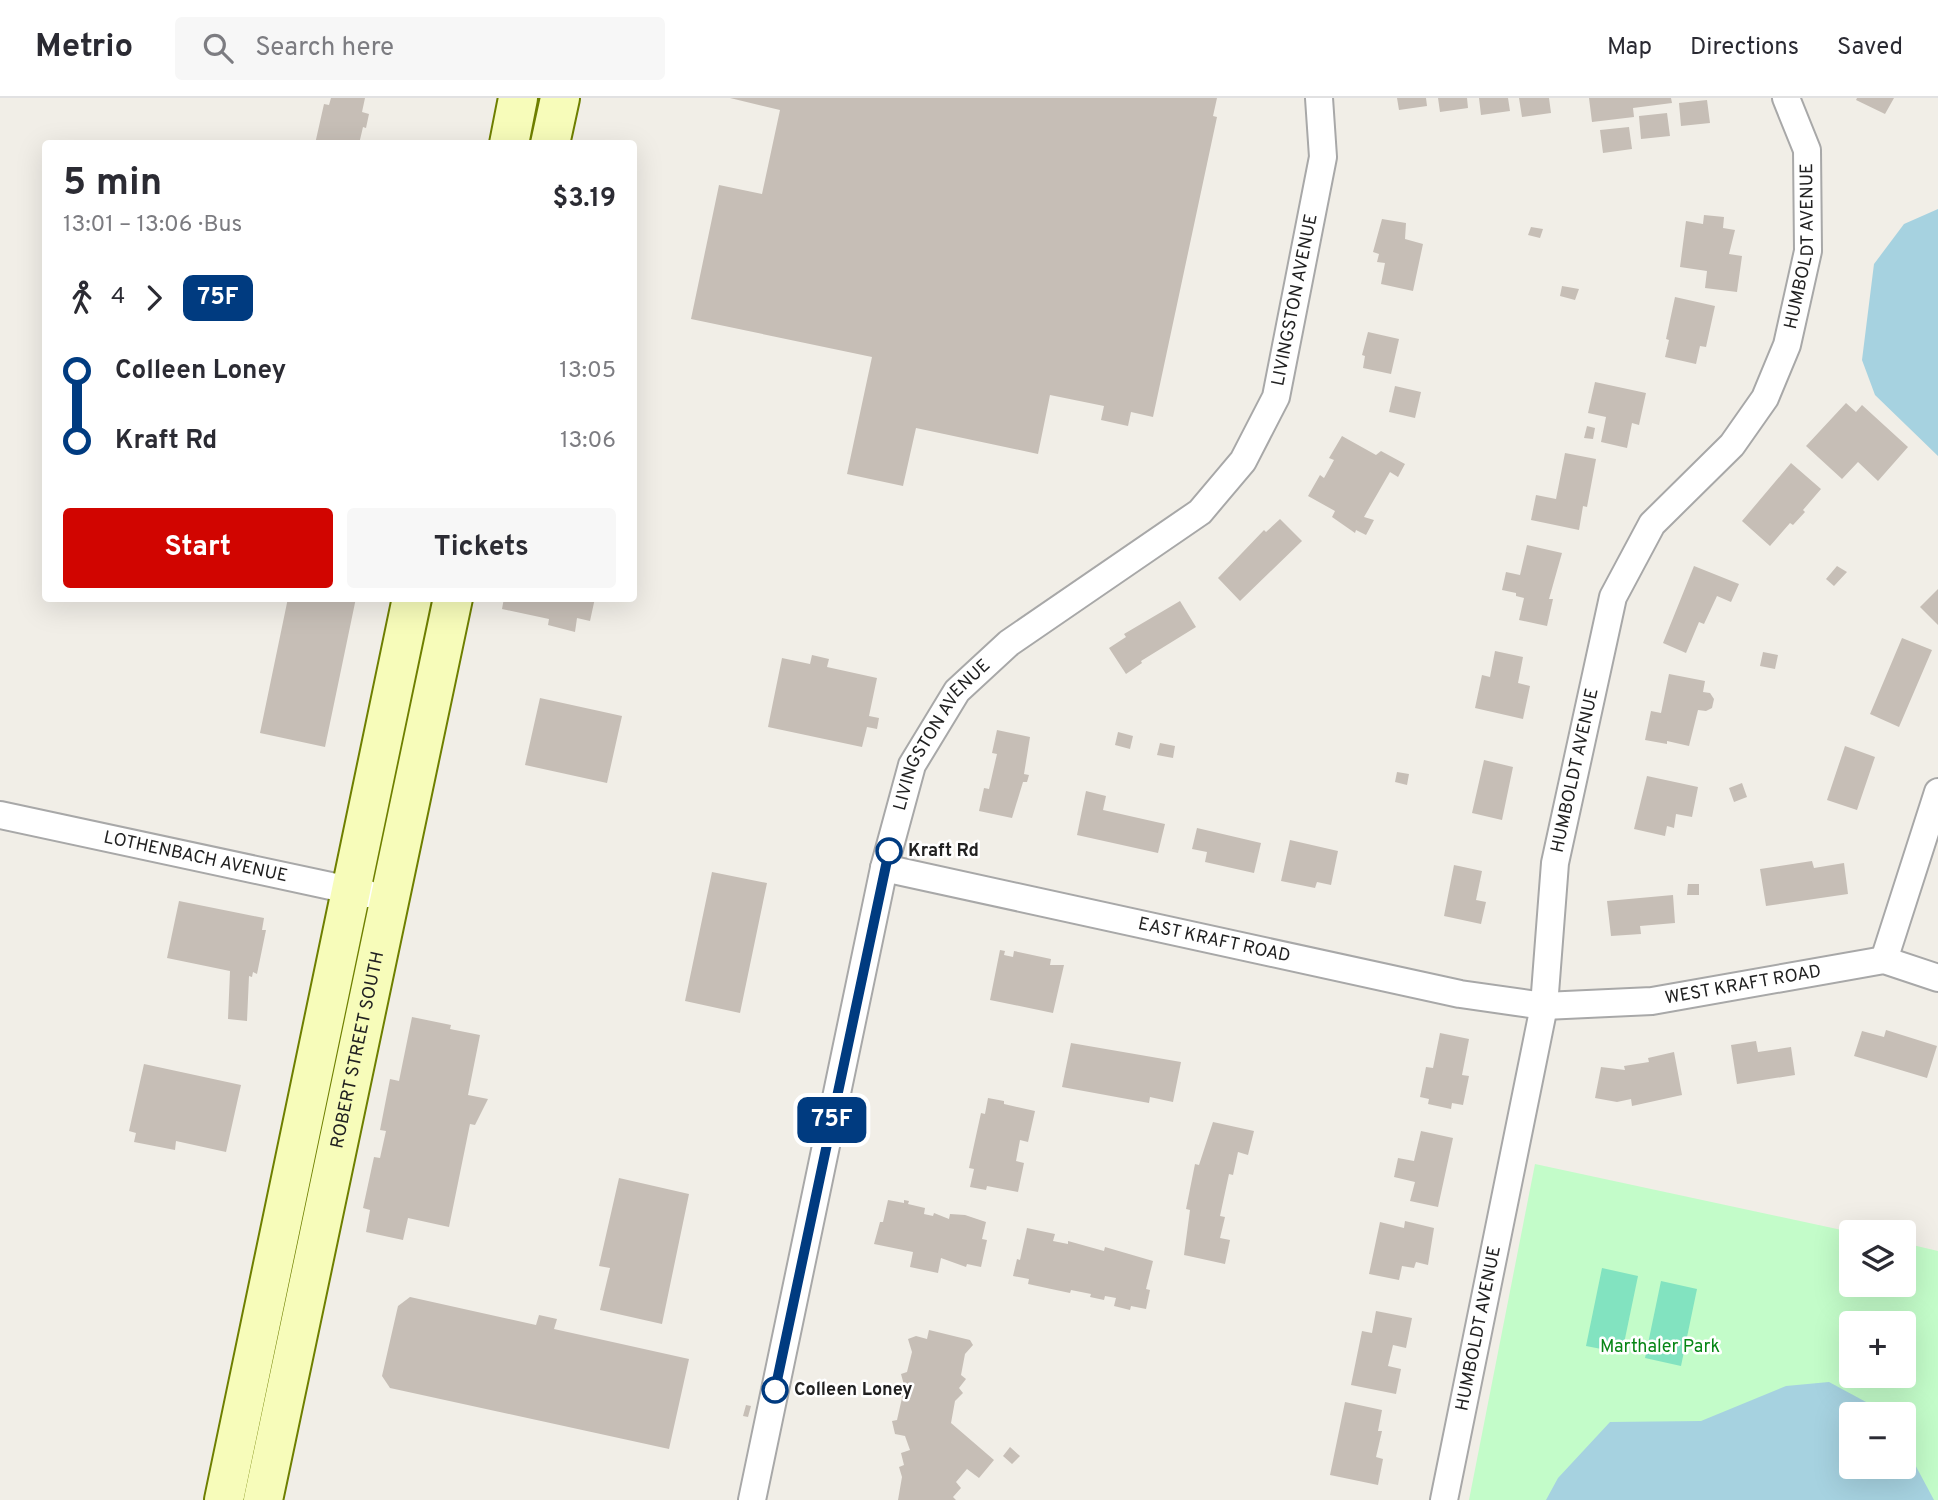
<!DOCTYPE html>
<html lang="en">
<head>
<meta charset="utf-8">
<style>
	:root { --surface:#fff; --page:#f7f7f7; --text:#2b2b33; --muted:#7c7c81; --line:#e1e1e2; --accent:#d10500 }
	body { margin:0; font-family:Overpass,sans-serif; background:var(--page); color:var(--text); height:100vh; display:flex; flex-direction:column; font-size:26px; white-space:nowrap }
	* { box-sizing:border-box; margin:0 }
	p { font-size:23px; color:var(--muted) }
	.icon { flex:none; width:38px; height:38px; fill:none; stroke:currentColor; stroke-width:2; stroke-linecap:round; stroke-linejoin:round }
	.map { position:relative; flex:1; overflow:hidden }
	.side { position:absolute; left:42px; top:42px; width:595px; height:462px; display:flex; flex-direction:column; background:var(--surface); border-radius:7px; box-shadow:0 7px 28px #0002 }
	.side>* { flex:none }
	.badge { padding:0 14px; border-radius:10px; font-size:24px; line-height:46px }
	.tools { position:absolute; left:1839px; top:1122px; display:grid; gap:14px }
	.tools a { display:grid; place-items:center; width:77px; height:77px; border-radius:7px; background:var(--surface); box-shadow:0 7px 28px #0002; font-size:35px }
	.map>.badge { position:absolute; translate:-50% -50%; box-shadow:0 0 0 4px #fff }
	.legs { display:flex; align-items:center; gap:10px; height:77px; padding:0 21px; font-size:23px }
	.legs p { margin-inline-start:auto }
	.summary { display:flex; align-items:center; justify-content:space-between; height:119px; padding:0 21px }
	h1 { font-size:38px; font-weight:700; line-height:52px }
	.cta { display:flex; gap:14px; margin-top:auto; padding:14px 21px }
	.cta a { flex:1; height:80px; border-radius:7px; background:var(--accent); color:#fff; font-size:28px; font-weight:700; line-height:80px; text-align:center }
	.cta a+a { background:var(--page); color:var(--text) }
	ul { padding:0 21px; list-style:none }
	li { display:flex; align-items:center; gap:24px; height:70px; font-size:26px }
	li i { display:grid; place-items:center; width:10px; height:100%; margin:0 9px; background:currentColor }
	li i::after { content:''; width:18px; height:18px; margin:-9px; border:5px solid; border-radius:50%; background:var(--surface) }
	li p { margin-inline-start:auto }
	li:first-child i { background:linear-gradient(#0000 50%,currentColor 0) }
	li:last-child i { background:linear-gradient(currentColor 50%,#0000 0) }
	header { display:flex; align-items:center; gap:42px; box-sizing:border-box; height:98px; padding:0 35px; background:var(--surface); border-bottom:2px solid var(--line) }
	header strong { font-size:33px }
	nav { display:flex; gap:38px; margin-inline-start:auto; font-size:24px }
	.search { width:490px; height:63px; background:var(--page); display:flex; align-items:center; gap:18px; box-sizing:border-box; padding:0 24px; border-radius:7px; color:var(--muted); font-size:26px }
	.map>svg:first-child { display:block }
</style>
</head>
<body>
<header>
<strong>Metrio</strong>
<div class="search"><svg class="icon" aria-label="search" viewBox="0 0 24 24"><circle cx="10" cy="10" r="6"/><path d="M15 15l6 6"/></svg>Search here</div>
<nav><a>Map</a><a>Directions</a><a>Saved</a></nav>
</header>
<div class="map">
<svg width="1938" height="1402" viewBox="0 0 1938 1402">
	<rect width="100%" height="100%" fill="#f1eee7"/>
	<path fill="#c3fcc9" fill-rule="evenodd" d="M1535,1066l316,68 1,52h52v-41l34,8v249h-469zM1852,1225h52v53h-52zM1852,1316h52v52h-52z"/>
	<path fill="#82e3c0" d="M1602,1170l36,8 -16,77 -36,-7z
		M1661,1183l36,8 -16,77 -36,-8z"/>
	<path fill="#a6d2e0" d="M1938,111v247l-63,-61 -13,-35 12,-96 30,-40z
		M1829,1284l50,27 4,5h-31v52h52v-22l30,56h-388l12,-22 52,-56 91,-1 85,-35z"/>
	<path fill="#c6beb6" d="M331,0h34l-3,14 7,2 -3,14 -3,-1 -4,17h-44l9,-40 5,1z
		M730,0h487l-4,18 4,1 -64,300 -22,-5 -3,14 -27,-6 3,-14 -54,-11 -12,59 -122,-26 -13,58 -56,-12 25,-117 -181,-38 28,-134 43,9 18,-84z
		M1397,0h29l1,8 -28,4z
		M1438,0h29l1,10 -28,4z
		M1479,0h29l2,13 -29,4z
		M1519,0h30l2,15 -29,4z
		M1589,0h82l1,5 -39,5 1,9 -42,5z
		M1857,0h37l-9,16 -29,-14z
		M1707,2l3,23 -29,3 -2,-23z
		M1667,15l3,23 -29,3 -2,-23z
		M1629,29l3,22 -29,4 -3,-23z
		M1704,117l20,2 -1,11 12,2 -6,24 13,2 -5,36 -32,-4 2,-17 -27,-4 6,-46 17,3z
		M1382,121l24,4 -1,16 18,5 -10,47 -32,-7 4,-21 -8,-1 2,-8 -6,-2z
		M1531,129l12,2 -3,9 -12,-3z
		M1562,188l17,3 -4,11 -15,-4z
		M1675,199l40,9 -9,41 -6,-1 -4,18 -31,-7 4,-17 -3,-1z
		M1368,234l31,7 -8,35 -28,-6 2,-12 -3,-1z
		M1595,284l51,11 -7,32 -7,-2 -5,25 -26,-6 5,-25 -18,-4z
		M1395,288l26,6 -6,26 -26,-6z
		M1846,305l10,9 6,-7 46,42 -30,34 -20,-19 -16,17 -36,-33z
		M1587,328l8,2 -2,11 -9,-1z
		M1342,338l34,19 5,-4 24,13 -7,13 -8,-5 -26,45 10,3 -8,15 -10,-5 -1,3 -23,-16 3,-6 -27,-15 12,-21 4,3 10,-18 -5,-2z
		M1565,355l31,6 -9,48 -4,-1 -4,24 -48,-10 5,-25 20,4z
		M1791,365l30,26 -18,21 2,2 -12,13 -3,-2 -20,23 -28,-25z
		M1280,421l22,22 -62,60 -22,-23 46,-48 2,2z
		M1527,447l35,8 -13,46h4l-6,27 -28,-6 5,-22 -8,-2v-3l-14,-3 4,-18 14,3z
		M1694,468l45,18 -8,18 -14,-6 -13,28 -5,-2 -13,31 -23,-10z
		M1837,468l10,6 -13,14 -8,-7z
		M1938,491v36l-18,-18z
		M288,500h68l-31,149 -65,-14z
		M504,500h91l-5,23 -13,-3 -2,14 -27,-7 1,-6 -47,-10z
		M1180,503l16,26 -55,34 1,2 -16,11 -17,-26 17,-11 -2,-3z
		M1902,540l30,12 -33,77 -29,-13z
		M1495,553l28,6 -5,26 12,3 -7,33 -48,-11 7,-33 8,2z
		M1763,554l15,3 -3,14 -15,-3z
		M812,557l17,4 -2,8 50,11 -8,38 10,2 -2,11 -10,-2 -5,20 -94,-20 14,-69 28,6z
		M1669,576l36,7 -2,11 7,1 4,6 -2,9 -6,3 -8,-1 -9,36 -22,-5v3l-22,-4 6,-29 10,2z
		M540,600l82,18 -15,67 -82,-18z
		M997,632l33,7 -6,37 5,1 -2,7h-4l-11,36 -33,-7 5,-23 5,1 8,-35 -5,-1z
		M1118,634l15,4 -3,13 -15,-4z
		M1160,645l15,3 -2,12 -16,-3z
		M1845,648l30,11 -18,53 -30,-10z
		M1484,662l29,7 -11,53 -30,-7z
		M1397,674l12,2 -2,11 -12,-3z
		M1647,678l51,11 -6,30 -16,-3 -2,14 -7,-2 -2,10 -31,-7z
		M1742,685l5,14 -13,5 -5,-14z
		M1086,693l20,5 -3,14 62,14 -7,29 -81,-18z
		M1197,730l64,15 -7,30 -49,-11 2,-10 -15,-3z
		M1290,742l48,11 -7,34 -14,-3 -2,6 -34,-7z
		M1812,763l2,7 30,-5 4,31 -82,12 -6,-37z
		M1454,767l28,6 -6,29 10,2 -5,22 -37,-8z
		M712,774l55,11 -27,130 -55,-12z
		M1688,786h11v11h-12z
		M1673,797l2,28 -35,3 1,8 -30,2 -4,-35z
		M179,803l85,17 -2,12h4l-9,44 -4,-2 -1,5 -3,-1 -2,45 -19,-2 2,-48 -63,-13z
		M1000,852l5,1 -1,4 9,2 1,-6 37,8 -1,6h14l-11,48 -63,-13z
		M412,919l39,8 -1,4 30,6 -12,60 20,4 -13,26 -5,-1 -21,103 -41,-9 -5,22 -37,-8 4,-22 -7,-2 11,-51 6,1 6,-27 -6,-1 10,-51 9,2z
		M1886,932l51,16 -10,32 -73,-22 8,-25 22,6z
		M1440,935l29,6 -7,36 7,1 -6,29 -11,-2 -1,6 -23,-5 1,-5 -9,-2 6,-30 7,1z
		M1756,943l2,11 33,-5 4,28 -58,9 -6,-39z
		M1071,945l110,19 -8,40 -23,-5 -1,6 -87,-16z
		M1674,954l8,43 -50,11 -1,-7 -14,3 -22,-4 6,-31 24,3 -1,-4 25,-4 -1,-4z
		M144,966l97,21 -15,67 -50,-11 -1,9 -41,-8 2,-9 -7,-2z
		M988,1000l16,3v3l31,7 -7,31 -8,-2 -4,21 8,2 -6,29 -31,-6 -1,4 -16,-3 4,-18 -5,-1 12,-55 4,1z
		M1213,1024l41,9 -6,24 -10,-3 -5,23 -4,-1 -9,42 5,1 -5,21 10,2 -5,24 -41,-9 6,-45 -4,-1 9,-45 4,1z
		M1421,1033l32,7 -15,69 -28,-6 5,-19 -21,-5 4,-19 16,3z
		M619,1080l70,16 -27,130 -62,-14 10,-42 -11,-2z
		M888,1102l16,3v-3l5,1 -1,3 17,4 -1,6 9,2 1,-3 15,6 1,-5 15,1 21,7 -4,17 5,1 -6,27 -14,-3 -1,3 -25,-9 -3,15 -28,-6 3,-15 -39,-8 6,-22h3z
		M1405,1123l29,7 -6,37 -12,-3 -2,6 -12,-2 -3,14 -30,-6 11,-52 24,6z
		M1027,1130l28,6 -2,7 15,3v-3l36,10 1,-4 48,14 -7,28 4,1 -4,19 -15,-3 -1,4 -16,-4 2,-8 -11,-2 -1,4 -14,-3 1,-3 -20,-4 -1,3 -42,-9 1,-5 -16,-3 4,-17 3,1z
		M410,1199l126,28 3,-10 18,4 -3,10 135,30 -20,90 -279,-61 -8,-12 16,-70z
		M1376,1213l36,7 -6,30 -13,-3 -5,21 13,3 -5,25 -45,-9 11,-54 10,2z
		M929,1232l41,10 3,5 -8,9 -4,21 5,4 -7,9 4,5 -8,8 -4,22 43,37 -15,18 -12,-9 -11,13 5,6 -8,9 3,3h-58l4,-23 -3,-10 5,-2 -3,-12 9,-3 -5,-14 -10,-2 -3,-13 5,-1 5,-22 -3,-10 5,-3 -3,-11 6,-2 5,-20 -4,-13 8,-3 11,3z
		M1345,1304l37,8 -4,21h4l-6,26 7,2 -5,26 -48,-10z
		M746,1307l5,1 -3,11 -5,-1z
		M1010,1349l10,9 -8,8 -9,-8z"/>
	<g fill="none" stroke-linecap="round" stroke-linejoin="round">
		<defs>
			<g id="minor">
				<path id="s1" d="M0,717l368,79"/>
				<path id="s2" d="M884,770l576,126 84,12 108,-5 232,-41 54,18"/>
				<path d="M1884,862l54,-168"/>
				<path id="s3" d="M752,1402l132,-632 28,-103 45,-74 52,-48 191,-131 43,-51 33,-64 47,-240 -4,-59"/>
				<path id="s4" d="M1444,1402l100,-494 11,-143 58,-266 39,-73 80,-79 33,-47 22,-53 21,-94 -1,-101 -21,-52"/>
			</g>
			<g id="secondary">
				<path d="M509,46l9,-46"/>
				<path d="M550,46l10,-46"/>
				<path d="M224,1402l188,-902"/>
				<path id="s5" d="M263,1402l190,-902"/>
			</g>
		</defs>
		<use href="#minor" stroke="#a8a8a8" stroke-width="30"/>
		<use href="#secondary" stroke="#6e7f00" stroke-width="42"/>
		<use href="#minor" stroke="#fff" stroke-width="26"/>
		<use href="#secondary" stroke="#f7fcba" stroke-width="38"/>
	</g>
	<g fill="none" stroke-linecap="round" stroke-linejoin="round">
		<defs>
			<path id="line-1" d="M775,1292l114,-539"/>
		</defs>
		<use href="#line-1" stroke="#fff" stroke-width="16"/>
		<use href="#line-1" stroke="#003b80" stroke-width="10"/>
	</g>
	<g fill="#fff" stroke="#003b80" stroke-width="3.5">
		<circle cx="889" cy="753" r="12"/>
		<circle cx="775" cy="1292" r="12"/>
	</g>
	<g text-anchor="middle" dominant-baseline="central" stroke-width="5" stroke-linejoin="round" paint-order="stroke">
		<g font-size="18" fill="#212121" stroke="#fff">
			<text stroke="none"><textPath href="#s4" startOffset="1330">HUMBOLDT AVENUE</textPath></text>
			<text stroke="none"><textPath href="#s3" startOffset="1379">LIVINGSTON AVENUE</textPath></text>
			<text stroke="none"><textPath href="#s3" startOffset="793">LIVINGSTON AVENUE</textPath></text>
			<text stroke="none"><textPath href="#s4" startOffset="742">HUMBOLDT AVENUE</textPath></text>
			<text stroke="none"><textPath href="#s1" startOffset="200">LOTHENBACH AVENUE</textPath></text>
			<text stroke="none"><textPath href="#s2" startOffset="338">EAST KRAFT ROAD</textPath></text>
			<text stroke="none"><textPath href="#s2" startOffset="875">WEST KRAFT ROAD</textPath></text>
			<text stroke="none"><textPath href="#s5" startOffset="460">ROBERT STREET SOUTH</textPath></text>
			<text stroke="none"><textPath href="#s4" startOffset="175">HUMBOLDT AVENUE</textPath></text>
		</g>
		<g font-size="18" font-weight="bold" fill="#212121" stroke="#fff" text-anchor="start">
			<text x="908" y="753">Kraft Rd</text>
			<text x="794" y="1292">Colleen Loney</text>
		</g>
		<g font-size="18" fill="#078615" stroke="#fff">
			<text x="1660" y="1249">Marthaler Park</text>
		</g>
	</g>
</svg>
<div class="tools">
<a><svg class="icon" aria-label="layers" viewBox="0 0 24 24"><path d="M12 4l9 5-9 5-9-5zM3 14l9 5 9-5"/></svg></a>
<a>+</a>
<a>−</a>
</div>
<b class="badge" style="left:832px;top:1022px;background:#003b80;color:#fff">75F</b>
<section class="side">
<div class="summary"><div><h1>5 min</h1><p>13:01 – 13:06 · Bus</p></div><b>$3.19</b></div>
<div class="legs"><svg class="icon" aria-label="walk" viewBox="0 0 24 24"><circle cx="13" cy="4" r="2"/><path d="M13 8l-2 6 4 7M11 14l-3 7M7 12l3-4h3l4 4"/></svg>4<svg class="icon" aria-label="forward" viewBox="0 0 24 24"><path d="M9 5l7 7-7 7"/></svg><b class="badge" style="background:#003b80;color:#fff">75F</b></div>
<ul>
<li><i style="color:#003b80"></i><b>Colleen Loney</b><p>13:05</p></li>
<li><i style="color:#003b80"></i><b>Kraft Rd</b><p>13:06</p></li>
</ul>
<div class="cta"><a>Start</a><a>Tickets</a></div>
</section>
</div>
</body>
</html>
